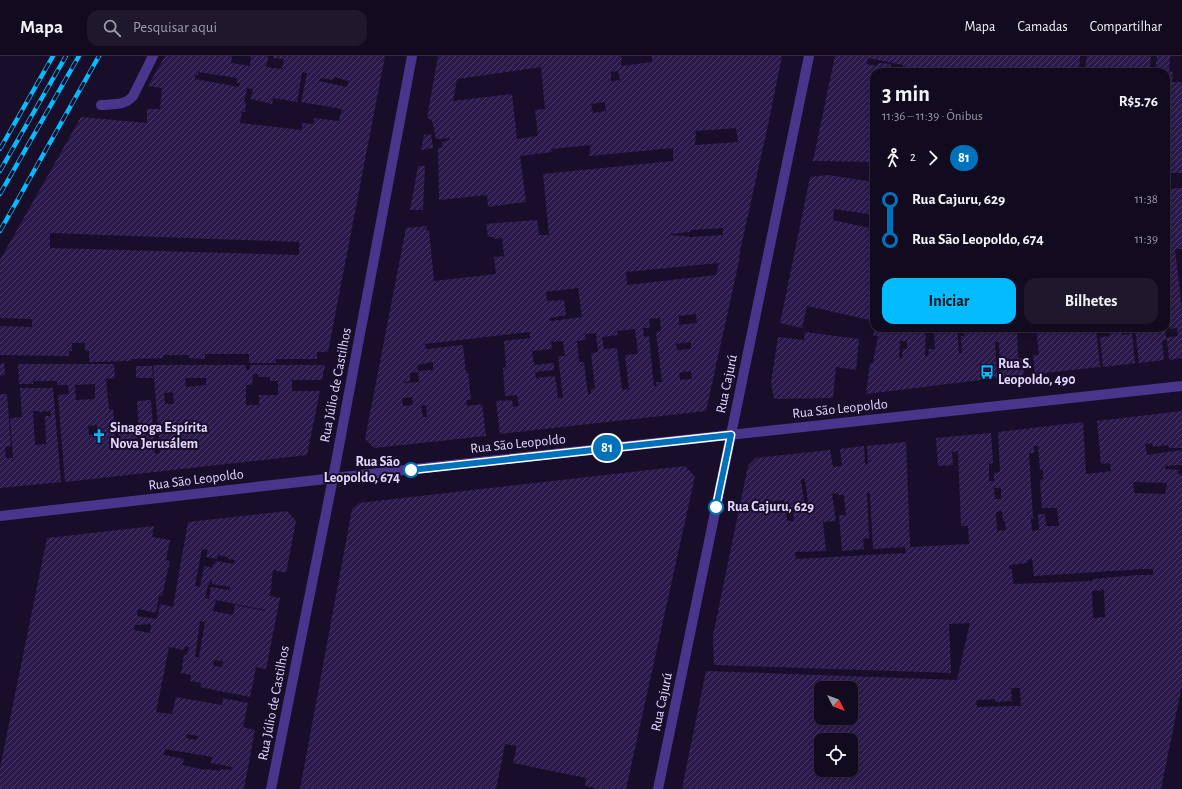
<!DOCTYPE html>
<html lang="pt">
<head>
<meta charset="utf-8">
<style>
	:root { --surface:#120a1f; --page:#1f182c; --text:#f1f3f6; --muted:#9c9aa4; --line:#312b3d; --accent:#03bbff }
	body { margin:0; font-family:"Alegreya Sans",sans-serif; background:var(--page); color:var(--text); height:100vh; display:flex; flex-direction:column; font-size:15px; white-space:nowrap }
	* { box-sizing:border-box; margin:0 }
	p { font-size:13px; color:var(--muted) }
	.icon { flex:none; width:22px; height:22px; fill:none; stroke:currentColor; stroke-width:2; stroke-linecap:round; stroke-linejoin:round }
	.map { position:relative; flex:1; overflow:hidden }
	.details { position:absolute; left:870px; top:12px; width:300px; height:264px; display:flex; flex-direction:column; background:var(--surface); border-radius:12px; box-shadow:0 2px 6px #0003,0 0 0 1px var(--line) }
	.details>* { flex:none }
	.badge { padding:0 8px; border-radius:13px; font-size:14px; line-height:26px }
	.needle { width:26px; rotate:132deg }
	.controls { position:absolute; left:814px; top:625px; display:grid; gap:8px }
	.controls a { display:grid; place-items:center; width:44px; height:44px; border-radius:8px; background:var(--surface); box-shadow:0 2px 6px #0003,0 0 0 1px var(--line); font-size:20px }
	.map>.badge { position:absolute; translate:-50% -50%; box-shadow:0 0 0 2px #fff }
	.legs { display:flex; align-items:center; gap:6px; height:44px; padding:0 12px; font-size:13px }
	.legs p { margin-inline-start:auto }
	.headline { display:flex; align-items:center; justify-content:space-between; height:68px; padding:0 12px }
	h1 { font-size:22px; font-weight:700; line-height:30px }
	.primary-button { display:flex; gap:8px; margin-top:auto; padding:8px 12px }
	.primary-button a { flex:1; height:46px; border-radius:12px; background:var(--accent); color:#111; font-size:16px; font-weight:700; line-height:46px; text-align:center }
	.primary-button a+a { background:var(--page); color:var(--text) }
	ul { padding:0 12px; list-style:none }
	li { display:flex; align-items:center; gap:14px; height:40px; font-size:15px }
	li i { display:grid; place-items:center; width:6px; height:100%; margin:0 5px; background:currentColor }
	li i::after { content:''; width:10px; height:10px; margin:-5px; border:3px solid; border-radius:50%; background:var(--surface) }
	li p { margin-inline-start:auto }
	li:first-child i { background:linear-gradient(#0000 50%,currentColor 0) }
	li:last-child i { background:linear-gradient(currentColor 50%,#0000 0) }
	header { display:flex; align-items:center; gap:24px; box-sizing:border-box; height:56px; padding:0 20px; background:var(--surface); border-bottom:1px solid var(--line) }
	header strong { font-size:19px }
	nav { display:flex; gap:22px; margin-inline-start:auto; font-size:14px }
	.search { width:280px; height:36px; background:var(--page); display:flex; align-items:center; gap:10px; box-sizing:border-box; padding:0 14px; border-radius:12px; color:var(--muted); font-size:15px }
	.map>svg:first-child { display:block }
</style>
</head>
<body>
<header>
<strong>Mapa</strong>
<div class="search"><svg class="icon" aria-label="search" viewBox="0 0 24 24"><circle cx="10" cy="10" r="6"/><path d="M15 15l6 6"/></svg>Pesquisar aqui</div>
<nav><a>Mapa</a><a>Camadas</a><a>Compartilhar</a></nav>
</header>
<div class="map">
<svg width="1182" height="733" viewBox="0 0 1182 733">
	<defs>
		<pattern id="building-hatch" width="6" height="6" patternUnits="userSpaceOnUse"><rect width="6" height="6" fill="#2c194c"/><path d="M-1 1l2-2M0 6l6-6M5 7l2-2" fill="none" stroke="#4a3a67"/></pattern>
	</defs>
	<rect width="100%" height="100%" fill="#180e29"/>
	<path fill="url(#building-hatch)" fill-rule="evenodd" d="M165,0h67l-1,7 19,3 1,-10h16l1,1 -2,10 16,2 2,-10 -11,-1v-2h112l-57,296h-11v7h-41v4h-27v-9h-44v5l-16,-1v-3h-26v3l-32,1v2l-42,1v-11h-4v-8h-13v8h-3v5l-69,-1v-29l32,1v-8l-32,-1v-58l81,-143 66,6v-14h13l2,-21 -14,-2zM198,16l39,6v5h3l-1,4 -44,-8v-4h3zM302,16l5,1 -6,29 41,7 -3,12 -25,-3v6l-12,-1v7l-62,-7 2,-11h3l1,-10h-2l3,-14 6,1 -2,10 21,5 1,-6 24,4zM334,21l15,4 -2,6 -28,-6 1,-3 13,2zM50,177l249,9v13l-249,-7z
		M438,0h184l-1,10 31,-4v-6h130l-14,69 -28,126 -1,10 -33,150 -206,23 -4,-33 16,-1 1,7 6,-1 -2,-11 -12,1 -2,-28 3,-1 -2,-26 26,-3v-6l-105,12 1,5 37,-4 3,28 2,-1 3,28h-5l1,6 15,-2 4,32 -112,12 -9,-9 41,-211 21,-2 -1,5 3,-1 5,51 62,-7 -2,-17 10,-1 -2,-18 -8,1 -1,-2h-5l-2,-13 51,-4 2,15h10l-6,-61 130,-13v-13l-84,8 2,-11 -40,4 1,3 -32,4 6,46 -38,5 -1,-12 -48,5 -1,-52 5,-1 -1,-5 8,-2 -1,-2 -13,1 -4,-19 -5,-2zM541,11l4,42 -10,1 3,26 -21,3 -5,-45 -59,7 4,-22zM618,15l2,9 -9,1v-9zM605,46l1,9 -13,2 -2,-9zM736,72l2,14 -43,3 1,-14zM723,172v7l-32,2 -20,-2v-1l19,-2v-2zM719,207l-3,12 -89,10 -1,-13zM578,232l4,29 -32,4v-3l16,-3 -2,-15 -17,1 -1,-9zM696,258l1,9 -18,2v-9zM660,262l1,13 -5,1 6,50h-6l1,4 -3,1 -5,-51 -5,1 -1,-9h7l-1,-9zM635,273l3,25 -13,1 4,34 -7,1 -5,-42 -13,1 -2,-12 16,-2 -1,-4zM596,277l2,19 -7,1 4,35 -4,1v5l-3,1 -4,-33h-5l-2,-21 9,-1 -1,-6zM563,285l2,15h-7l5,42h-5l-3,-22 -19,2 -1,-6 19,-2v-7l-20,2 -2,-14 20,-2 -1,-7zM691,286v7l-14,1 -1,-6zM433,306v8l-15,1 -1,-6zM691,315l1,8 -12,1 -1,-7zM418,316l1,10 -15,1v-1l6,-1v-8zM412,341l1,8 -10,1 -1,-8zM426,349l1,12h-4l-2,-11z
		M835,0h245l-1,16h-178l2,-7 -35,-7 -2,6 11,2 1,-3 13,1 -1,8h-16v90l-61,-1z
		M1087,0h64l-2,16h-65z
		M1157,0h13l-1,15 4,1 -1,10h10v91h-16v-101h-11z
		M431,78l2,14 -12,2 3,-15z
		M418,110h7l-2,44h-13z
		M828,119l46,7v33l-40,-6 -1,11 41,9v92l-67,-15 -5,22 -22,-5 30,-146z
		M1182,132v61h-7l7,61v48l-13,2 -2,-21 -5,1 2,20 -25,3 -4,-35h30l1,10 12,-2 -1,-8 -7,1 -4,-26 5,-1 -1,-9h-4v-12h3l-1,-10h-2v-82z
		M875,272h51l-1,28h3l1,-7h6l-1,-16h-4v-5h27l2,25h3l-1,-17h3v-8h53l1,30h4l2,17 -24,3 -1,-36h-4l2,36 -131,16 4,-31h3l5,-27h-5zM900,285h7v8h-4l-1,9h-3z
		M1036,272h60l4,39 -65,7 -2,-19h6z
		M1109,272h12l1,7 10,-2 3,30 -32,4 -3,-30 10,-1z
		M805,276l54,7 -3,31 -20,-3 -3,31 -59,1 -3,-17 7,-45 26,3z
		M4,307l1,12 -5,1v-12z
		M18,308h96l1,14 -9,1 3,31 4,-1 3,39h4l-2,-21 17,-2 2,13 -5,1v8l8,-1 -3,-45 14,-1 4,54 5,-1 -7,-88h93v5h4v-5h75l-3,15h-30v11h28l-13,64 -242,27 -7,-87 11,-1 -1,-9h-11v-4h-24v3h-14zM253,318h5v3h12v4h8v14h-19v10h-13v-20h6zM185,322h21v7l-20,2zM95,328v15l-19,1 -1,-15zM173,336l1,12h-9l-1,-11zM97,369l1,10h-9l-1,-9z
		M136,310h16l1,12h-17z
		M20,332h33l8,94 -61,6v-94h7l4,52 -6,1 1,11h7l-3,-40 12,-1zM33,355h5v1l12,-1 1,5h-6l1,28 -11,1z
		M1182,355v37h-13l-1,-3 -15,2 -1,-4 -7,1 2,11 35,-5v15l-17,1v3l14,1 -1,4 4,1v210l-21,104h-474l-5,-1 24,-117 251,9 13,-57 -21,1 2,49 -237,-8 -1,-30 35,-169 8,-8 74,-8 3,17 9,-1 -2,-17 24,-3 1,18h3l-1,-18 39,-4 4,105 59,-3 -1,-18h-7l-3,-75 -6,1 1,13 -15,1 -2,-28 55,-5 2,30 -4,1v17h5v-8l6,-1 -2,-40 85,-10 3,52 25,-3 -1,-8 -9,1 -4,-43zM1034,390h4l2,24h3v9l-3,1 2,28h15l2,18h-13l-1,-12h-7l1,16 -7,1 -1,-13h2l-4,-65h5zM801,423h4l3,23 -4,1zM1133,426l34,1 -2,11 -31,-1zM994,432h7v11h-6zM867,436l3,1 3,56 32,-2 1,6 -110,6 -1,-7 31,-1 -3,-29 13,-1 -4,-27 6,-1v2h6l2,20h-7l3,36 22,-2 -1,-10 6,-1zM784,444l1,8 -17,2 -1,-8zM793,454l1,11h-7l-1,-10zM1002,455l1,10h2l1,9 -9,1 -1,-19zM1032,503l2,17 110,-7h9v6h-14l-47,4v2l-79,3 -1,-15h-3v-4l19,-2 -1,-3zM1104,534l1,27 -12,1 -1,-27zM821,632h30v30h-30zM1011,632h9l1,18 -44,1 -1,-7 19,-1v3l17,-1zM821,684h30v30h-30z
		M685,410l10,10 -69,313h-31v-1l-10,-2 1,-8 -73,-15 4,-17 -12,-2 -9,45h-196l52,-280 7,-6z
		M287,455l9,10 -10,52 -13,-3 -3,26 10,2 -14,71 -10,-2 -6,30 -50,-10 1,-4 -11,-2 1,-6 -10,-2 3,-18h3l2,-8 -4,-1 -1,4 -15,-3 -13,65 16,2 4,-17 46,8 1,-7 25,5 -5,24 12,3 -11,59h-244v-21l47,-230 107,-12 -2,11 18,3 -4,20 4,1 -8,35 -3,-1 -3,18 -18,-4 -1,7 20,3 3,-15 13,3 15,-85zM202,493l6,1 -2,7 11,2 1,-4 10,2v2l7,1 -1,4 -18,-3 -1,3h-2l-1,4 -8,-2 -4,21 -5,-1zM211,524h1v4l18,3 -1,3 -18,-3 -2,12 -4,-1 3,-13h1zM216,544l49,10v1l-30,-6 -2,10 -20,-4zM200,565l5,1 -6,35h-4zM151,568l-1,9 -16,-3 1,-5zM214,604l9,1 -1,6 -9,-1zM187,678l11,2 -1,4 -11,-2zM165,693l47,8 -1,6 21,4 -1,3 -10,-1 -1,2 -13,-2 -1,1 -24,-5 2,-6 -20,-4z"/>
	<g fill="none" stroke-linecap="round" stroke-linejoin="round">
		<path stroke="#48368c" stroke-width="10" d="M101,49c11,-1 24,1 32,-9l20,-40
			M0,460l405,-46 777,-84
			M271,733l62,-311 79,-422
			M658,733l151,-733"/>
		<defs>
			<path id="rail" d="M0,93l53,-93
				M0,115l66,-115
				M0,138l79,-138
				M0,175l99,-175"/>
		</defs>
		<use href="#rail" stroke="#03bbff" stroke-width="4.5"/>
		<use href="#rail" stroke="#180e29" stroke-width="3" stroke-dasharray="9" stroke-linecap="butt"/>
	</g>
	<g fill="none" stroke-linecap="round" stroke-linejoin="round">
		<defs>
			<path id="line-1" d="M411,414l320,-35 -15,72"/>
		</defs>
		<use href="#line-1" stroke="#fff" stroke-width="9"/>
		<use href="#line-1" stroke="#0072bc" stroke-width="6"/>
	</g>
	<defs>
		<symbol id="bus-bare" viewBox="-9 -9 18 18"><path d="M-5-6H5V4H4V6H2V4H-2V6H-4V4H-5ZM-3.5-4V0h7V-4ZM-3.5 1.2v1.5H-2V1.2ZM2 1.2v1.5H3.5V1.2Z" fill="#03bbff" stroke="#180e29" stroke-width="2.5" paint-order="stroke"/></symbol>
		<symbol id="church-bare" viewBox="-9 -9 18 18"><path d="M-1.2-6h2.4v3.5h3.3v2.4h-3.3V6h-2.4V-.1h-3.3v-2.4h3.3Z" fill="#03bbff" stroke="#180e29" stroke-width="2.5" paint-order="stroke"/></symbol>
	</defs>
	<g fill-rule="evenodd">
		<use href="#bus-bare" x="977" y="306" width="20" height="20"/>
		<use href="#church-bare" x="89" y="370" width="20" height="20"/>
	</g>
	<g fill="#fff" stroke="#0072bc" stroke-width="2">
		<circle cx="411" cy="414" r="7"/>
		<circle cx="716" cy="451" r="7"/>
	</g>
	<g text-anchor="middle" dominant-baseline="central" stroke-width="4" stroke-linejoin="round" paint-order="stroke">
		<g font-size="14" font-weight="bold" fill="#e2d7ff" stroke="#180e29" text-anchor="start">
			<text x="998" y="308">Rua S.<tspan x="998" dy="16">Leopoldo, 490</tspan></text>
			<text x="110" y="372">Sinagoga Espírita<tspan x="110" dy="16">Nova Jerusálem</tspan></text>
		</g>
		<g font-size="14" fill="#e2d7ff" stroke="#180e29">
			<text transform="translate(727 328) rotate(-78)">Rua Cajurú</text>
			<text transform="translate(336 329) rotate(-79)">Rua Júlio de Castilhos</text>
			<text transform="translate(840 353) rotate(-6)">Rua São Leopoldo</text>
			<text transform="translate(518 388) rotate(-6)">Rua São Leopoldo</text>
			<text transform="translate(196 424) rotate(-7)">Rua São Leopoldo</text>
			<text transform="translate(662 646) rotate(-78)">Rua Cajurú</text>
			<text transform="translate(274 647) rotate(-79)">Rua Júlio de Castilhos</text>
		</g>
		<g font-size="14" font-weight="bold" fill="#e2d7ff" stroke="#180e29" text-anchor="end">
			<text x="400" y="406">Rua São<tspan x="400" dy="16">Leopoldo, 674</tspan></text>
			<text x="727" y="451" text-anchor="start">Rua Cajuru, 629</text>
		</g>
	</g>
</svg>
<div class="controls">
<a><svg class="needle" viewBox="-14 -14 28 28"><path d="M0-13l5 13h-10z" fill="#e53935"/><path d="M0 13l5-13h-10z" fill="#9c9aa4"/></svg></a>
<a><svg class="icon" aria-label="locate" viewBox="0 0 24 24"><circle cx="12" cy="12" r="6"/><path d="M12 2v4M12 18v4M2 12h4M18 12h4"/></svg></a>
</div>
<b class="badge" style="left:607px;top:392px;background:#0072bc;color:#fff">81</b>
<section class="details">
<div class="headline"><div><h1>3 min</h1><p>11:36 – 11:39 · Ônibus</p></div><b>R$5.76</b></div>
<div class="legs"><svg class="icon" aria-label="walk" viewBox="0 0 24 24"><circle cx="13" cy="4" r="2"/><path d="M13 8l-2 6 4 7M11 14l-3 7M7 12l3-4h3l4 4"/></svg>2<svg class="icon" aria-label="forward" viewBox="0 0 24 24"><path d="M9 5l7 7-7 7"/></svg><b class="badge" style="background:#0072bc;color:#fff">81</b></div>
<ul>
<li><i style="color:#0072bc"></i><b>Rua Cajuru, 629</b><p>11:38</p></li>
<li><i style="color:#0072bc"></i><b>Rua São Leopoldo, 674</b><p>11:39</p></li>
</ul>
<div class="primary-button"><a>Iniciar</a><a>Bilhetes</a></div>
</section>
</div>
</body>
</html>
